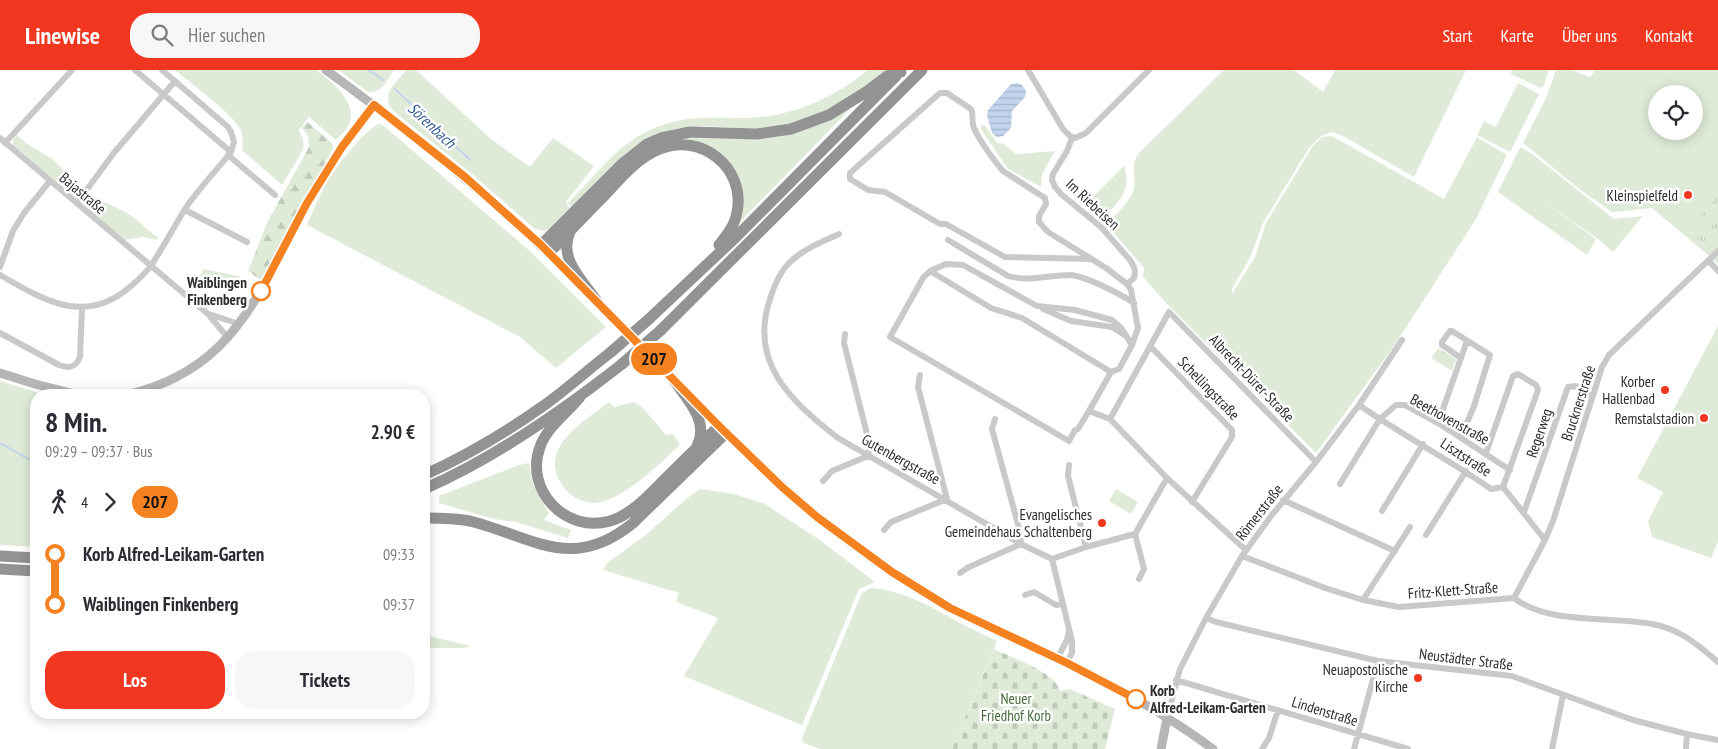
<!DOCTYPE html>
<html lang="de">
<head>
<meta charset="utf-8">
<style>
	:root { --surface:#fff; --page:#f7f7f7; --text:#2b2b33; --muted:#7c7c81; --accent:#f13720 }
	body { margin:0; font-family:"PT Sans Narrow",sans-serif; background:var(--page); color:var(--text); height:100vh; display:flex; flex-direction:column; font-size:19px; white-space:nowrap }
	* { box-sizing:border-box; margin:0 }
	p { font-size:16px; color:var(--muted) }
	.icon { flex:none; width:28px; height:28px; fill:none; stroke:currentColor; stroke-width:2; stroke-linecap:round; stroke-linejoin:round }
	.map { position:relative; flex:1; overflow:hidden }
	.details { position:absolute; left:30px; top:319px; width:400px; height:330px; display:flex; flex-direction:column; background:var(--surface); border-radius:20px; box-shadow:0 2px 12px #0003 }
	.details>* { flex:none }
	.badge { padding:0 10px; border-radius:16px; font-size:18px; line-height:32px }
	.buttons { position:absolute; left:1648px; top:15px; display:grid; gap:10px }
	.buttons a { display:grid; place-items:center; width:55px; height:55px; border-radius:50%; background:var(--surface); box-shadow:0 2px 12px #0003; font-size:25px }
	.map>.badge { position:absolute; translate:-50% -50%; box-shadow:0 0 0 2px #fff }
	.legs { display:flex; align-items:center; gap:8px; height:55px; padding:0 15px; font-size:16px }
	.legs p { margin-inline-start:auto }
	.head { display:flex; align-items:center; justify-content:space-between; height:85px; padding:0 15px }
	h1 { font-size:28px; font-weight:700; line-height:38px }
	.button { display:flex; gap:10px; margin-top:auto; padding:10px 15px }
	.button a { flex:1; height:58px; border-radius:20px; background:var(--accent); color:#fff; font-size:20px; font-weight:700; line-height:58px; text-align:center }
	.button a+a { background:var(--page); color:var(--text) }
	ul { padding:0 15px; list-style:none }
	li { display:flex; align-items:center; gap:18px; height:50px; font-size:19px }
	li i { display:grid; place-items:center; width:8px; height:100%; margin:0 6px; background:currentColor }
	li i::after { content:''; width:12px; height:12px; margin:-6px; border:4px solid; border-radius:50%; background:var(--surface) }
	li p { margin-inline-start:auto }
	li:first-child i { background:linear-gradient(#0000 50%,currentColor 0) }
	li:last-child i { background:linear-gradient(currentColor 50%,#0000 0) }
	header { display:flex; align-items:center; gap:30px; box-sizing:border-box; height:70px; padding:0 25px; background:var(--accent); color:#fff }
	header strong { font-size:24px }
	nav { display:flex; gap:28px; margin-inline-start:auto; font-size:18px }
	.search { width:350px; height:45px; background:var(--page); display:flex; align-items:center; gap:12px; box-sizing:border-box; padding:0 18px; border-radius:20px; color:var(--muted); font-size:19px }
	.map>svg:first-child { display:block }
</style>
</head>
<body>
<header>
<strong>Linewise</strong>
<div class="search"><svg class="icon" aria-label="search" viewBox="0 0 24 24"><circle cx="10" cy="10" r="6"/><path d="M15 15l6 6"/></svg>Hier suchen</div>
<nav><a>Start</a><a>Karte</a><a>Über uns</a><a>Kontakt</a></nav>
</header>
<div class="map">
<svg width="1718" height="679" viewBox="0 0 1718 679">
	<defs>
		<pattern id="forest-firs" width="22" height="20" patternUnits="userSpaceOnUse" patternTransform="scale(1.25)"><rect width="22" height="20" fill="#dfebd8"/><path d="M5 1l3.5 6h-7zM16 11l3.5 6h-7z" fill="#c0caba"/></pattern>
		<pattern id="cemetery-stones" width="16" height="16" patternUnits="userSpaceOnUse" patternTransform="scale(1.25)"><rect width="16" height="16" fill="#dfebd8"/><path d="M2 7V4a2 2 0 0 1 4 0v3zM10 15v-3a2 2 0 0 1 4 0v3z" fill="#c0caba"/></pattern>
		<pattern id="park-tufts" width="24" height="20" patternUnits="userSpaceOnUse" patternTransform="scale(1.25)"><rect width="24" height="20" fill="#dfebd8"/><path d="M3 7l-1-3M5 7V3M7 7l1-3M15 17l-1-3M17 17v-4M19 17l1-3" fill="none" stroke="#c0caba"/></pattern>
		<pattern id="water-rules" width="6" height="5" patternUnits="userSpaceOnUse" patternTransform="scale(1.25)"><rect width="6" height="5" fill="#c2d4ed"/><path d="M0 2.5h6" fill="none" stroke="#a7b6cb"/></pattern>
	</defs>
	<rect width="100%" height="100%" fill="#fff"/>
	<path fill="#dfebd8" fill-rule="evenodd" d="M175,0h141c15,10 43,34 33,54 -2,6 -9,11 -13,16l-27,-23 -10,13c3,7 6,12 4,20l-21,35 -40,-35c1,-7 1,-14 -1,-20 -7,-15 -51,-47 -66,-60z
		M338,0h56c-7,10 -11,23 -26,22z
		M406,0h10l75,69 39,28 23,-29 41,28 -28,36 4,7 -17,18 -9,4 -9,-2 -64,-56 -79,-63c-11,-17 4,-27 14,-40z
		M868,0h19l-9,8 -52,34 -27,10 -40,7 -58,-3 -30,4 -25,9 -21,15 -53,54 -4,-5c26,-25 48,-58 82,-73 32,-15 59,-12 93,-12 46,0 90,-19 125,-48z
		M1224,0h70l29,22 12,-22h131l-52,107 -71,-41 -11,-4 -11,4 -12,12 -46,75 -13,35 -18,31v5l23,-37 11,-34 46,-76 10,-10 10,-1 112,63 33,-62 30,18 -31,64 -80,124 -80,110 -150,-150 -23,-26 1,-9 -37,-43c8,-10 24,-24 27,-37 2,-14 -4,-23 5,-35z
		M1512,0h37l-6,17 -2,1 -30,-14z
		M1556,0h16l18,7 5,-7h123v194l-11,-10 -55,-46 -40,4 -34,-24 -55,-45 23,-45zM1656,24h38v37h-38z
		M1518,13l21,11 -29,58 -33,-17 7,-14 12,6z
		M855,34l-116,119 -3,-47 -55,-35 -1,-5h86z
		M379,54l5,2 146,125 76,76 -50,41 -36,-31 -213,-112c6,-14 12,-29 20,-43 8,-14 38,-53 52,-58z
		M984,54l13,19 7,1 12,10 39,-3 -13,23 -1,13 -33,-18 -28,-41z
		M17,65l10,9 24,14 32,31 -6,7 -5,-1 -59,-50v-5z
		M1520,77l11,6 83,66 29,-3 -30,36 -15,-13 -57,-39 55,39 -9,16 -89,-63z
		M1124,96c8,25 -5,35 -21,52l-16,-15z
		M89,124c12,8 26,12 38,19 12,6 19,18 31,24l-1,3 -14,-3 -19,3 -39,-33 -1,-6z
		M1718,256v216l-7,16 -59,-21 -4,-16 15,-29 -26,-14z
		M0,311l45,14h-9v152l-36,-2z
		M609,332l5,5 20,-5 9,6 23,27 7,-1 7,11c-22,20 -54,53 -84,58 -10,1 -24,-6 -30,-13 -33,-40 16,-67 43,-88z
		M529,393l4,22 16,28 -5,7 27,10 -3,8 -52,-16 -22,-3 -55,-16v-7l80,-31z
		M700,419l34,5 29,9 54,35 58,44 -16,7 -57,136 -118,-49 34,-58 -42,-16 3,-9 -76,-23 3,-6 41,-30 39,-35z
		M1116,419l22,13 -7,12 -22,-13z
		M871,518c33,2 62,20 91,36 11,6 23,11 35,17l-45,108h-132l-16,-6 -2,-5 60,-145z
		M424,565l47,11 -7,2h-40z"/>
	<path fill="url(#forest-firs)" d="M307,52l25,21 1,5 -71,133 -14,-10 19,-48 42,-76 -1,-11 -6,-8z"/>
	<path fill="url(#cemetery-stones)" d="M994,579c16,8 63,24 66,42l10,-2 45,20 -10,40h-153z"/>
	<path fill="url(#park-tufts)" d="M1718,125v47l-8,8 -21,-19z
		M203,199l35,7 3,2v4l-3,4c-10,2 -26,2 -37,0l-2,-4z
		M1438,278l18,11 -4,12 -21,-13z"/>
	<path fill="url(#water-rules)" d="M1017,13l5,2 4,6 -1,6 -13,14 -1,17 -8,8 -6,1 -5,-4 -5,-18 1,-5 23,-26z"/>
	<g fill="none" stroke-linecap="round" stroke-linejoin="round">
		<path stroke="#c2d4ed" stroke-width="2" d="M369,0l14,10
			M395,19l75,71
			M0,373l36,20"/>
		<path stroke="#c9c9c9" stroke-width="6" d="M135,0l96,82
			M1028,0l35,59 7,7 5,2 11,-5 63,-63
			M0,68l208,176 20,24
			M1072,68l-5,13 -14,23 -1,6 3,7 6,7 40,33 29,33 4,7 1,5 -1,6 -7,6
			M5,73l67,-73
			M228,85l47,40
			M77,133l36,-49 62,-73
			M185,140l62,32
			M839,164c-17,8 -36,15 -50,29 -10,10 -15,23 -19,36 -22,64 22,103 68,139l183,106 31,15 34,-12 49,-13 32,-56
			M948,170l60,36c20,6 41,-1 62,-1 16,1 50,19 64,28
			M1090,189l-85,-2 -59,-33h-6l-55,-32 -17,-2 -18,-11v-6l90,-80h7l24,16c3,6 0,13 3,19 5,12 21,34 29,43l42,27 1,6 -7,12v6l9,10 58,36 21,16 4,6 7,38 -6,17 -13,24 -8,3 -22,39 21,8 57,59 79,72
			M1709,191l9,10
			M0,197l13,-36 11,-18 26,-32
			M930,201l16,-7 17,1 74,41 38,4 37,10 9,8 11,17
			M0,205c45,26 86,51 131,11 7,-6 16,-14 21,-22 12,-18 22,-37 33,-55 14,-21 31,-38 46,-57l3,-10 -3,-10 -3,-5 -66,-57
			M1043,239l28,12 41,6 11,7
			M209,244l30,10
			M0,263l59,32c10,4 17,2 21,-8l2,-48
			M1150,276l82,84v7l-40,65
			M1359,335c43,30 89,54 132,84l12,-2
			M1089,341l-11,18 -3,1 -6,11 -179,-104 33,-59 7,-7 61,37 31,10 89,54
			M1110,349l59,-107 147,150
			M1438,353l29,-82
			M1461,367l13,-31 16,-51 -38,-24h-2l-8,11v3l19,13
			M1486,383l27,-77 5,-2 18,11 2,5 -35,97
			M1069,395l-1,11 18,71
			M823,411l9,-10 36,-15 2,-10 -26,-103 1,-9
			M1340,414l40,-65 16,-14h9l33,18 72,47
			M1503,417l42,53
			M1283,430l112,51
			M1382,441l41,-67
			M1524,442l44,-125 8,-1 16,11
			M884,460l7,-8 56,-23 -29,-112 2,-12
			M1135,464l9,35 -5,10
			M1426,465l40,-64
			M1242,486l83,32 38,12 36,7 115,-9c35,27 96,18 138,26 28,5 46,21 66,38
			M1052,489l20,82v12l-5,10
			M960,503l9,-6 52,-23 -2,-16 -27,-99 3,-10
			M1025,525l9,-3 22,13 6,-1
			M1514,528l31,-58 8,-19 49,-154 7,-12 109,-104
			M1363,530l47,-73
			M1206,548l10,4 162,39 134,15 121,44 54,14 31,6
			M1057,589l10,-19 2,-10
			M1176,610l232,69
			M1167,648l13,-49 26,-51 36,-62 29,-40 45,-54 43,-57 43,-65
			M1262,679l7,-11 9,-28
			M1354,679l24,-88
			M1552,679l11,-54
			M1686,679l1,-15"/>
		<path stroke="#b6b6b6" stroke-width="9" d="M326,0c90,65 172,133 252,212
			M592,226l85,88
			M0,303l35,11 44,11
			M126,325c80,-18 117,-66 152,-136 10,-19 19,-39 29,-57 20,-34 43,-66 67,-97
			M690,326c80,82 159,156 260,212 38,20 78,37 116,55 51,24 101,52 147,86
			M1161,679l6,-31"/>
		<path stroke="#939393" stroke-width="11" d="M570,162c-12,26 12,48 26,68
			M541,175l82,-82 24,-19 14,-6 29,-6 67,2 34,-5 38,-14 37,-23 21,-16 14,-4
			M549,183c18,-19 37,-39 56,-58 16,-17 32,-37 55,-46 41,-17 86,19 77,63 -2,13 -10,23 -18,33
			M649,249l85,-80 162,-163
			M661,260l261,-260
			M673,309c13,19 37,42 24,67
			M580,327c-12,15 -34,31 -40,50 -16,43 26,87 70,74 24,-7 42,-30 60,-47 16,-16 33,-32 49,-48
			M424,405c42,-19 84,-44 122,-71 22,-16 43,-35 65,-52
			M424,419c71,-31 137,-77 198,-125
			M424,448c15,0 31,0 46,3 63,16 102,52 163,2l93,-90
			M0,486l36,2
			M0,499l36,2"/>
		<path stroke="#939393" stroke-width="11" d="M611,282l38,-33
			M622,294l39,-34"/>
	</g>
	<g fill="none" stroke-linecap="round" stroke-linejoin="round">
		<defs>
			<path id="line-1" d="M261,221l46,-88 35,-56 32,-42 91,72 76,68 178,181 63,61 35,30 75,55 58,36 117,55 69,36"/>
		</defs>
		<use href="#line-1" stroke="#fff" stroke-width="11"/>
		<use href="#line-1" stroke="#f58220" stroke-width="8"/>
	</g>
	<g fill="#f13720" stroke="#fff" stroke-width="2">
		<circle cx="1688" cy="125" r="5"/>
		<circle cx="1665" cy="320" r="5"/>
		<circle cx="1704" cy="348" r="5"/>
		<circle cx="1102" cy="453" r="5"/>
		<circle cx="1418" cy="608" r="5"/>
	</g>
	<g fill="#fff" stroke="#f58220" stroke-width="2.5">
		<circle cx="261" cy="221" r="9"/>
		<circle cx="1136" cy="629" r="9"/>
	</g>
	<g text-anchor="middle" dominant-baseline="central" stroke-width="5" stroke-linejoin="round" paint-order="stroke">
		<g font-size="15" fill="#2c2c2c" stroke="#fff">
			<text transform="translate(83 123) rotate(40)">Bajastraße</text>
			<text transform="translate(1093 134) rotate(43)">Im Riebeisen</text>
			<text transform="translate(1252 308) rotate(46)">Albrecht-Dürer-Straße</text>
			<text transform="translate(1209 318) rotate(46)">Schellingstraße</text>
			<text transform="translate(1578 333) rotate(-72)">Brucknerstraße</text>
			<text transform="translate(1450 349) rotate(29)">Beethovenstraße</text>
			<text transform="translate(1539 363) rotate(-71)">Regerweg</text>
			<text transform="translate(1466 387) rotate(33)">Lisztstraße</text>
			<text transform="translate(901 389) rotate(29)">Gutenbergstraße</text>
			<text transform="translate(1259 442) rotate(-52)">Römerstraße</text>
			<text transform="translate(1453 520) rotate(-4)">Fritz-Klett-Straße</text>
			<text transform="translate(1466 589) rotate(7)">Neustädter Straße</text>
			<text transform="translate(1325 641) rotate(17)">Lindenstraße</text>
		</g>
		<g font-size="15" fill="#2c2c2c" stroke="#fff" text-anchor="end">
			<text x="1678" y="125">Kleinspielfeld</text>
			<text x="1655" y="311">Korber<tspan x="1655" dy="17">Hallenbad</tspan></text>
			<text x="1694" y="348">Remstalstadion</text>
			<text x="1092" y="444">Evangelisches<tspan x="1092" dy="17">Gemeindehaus Schaltenberg</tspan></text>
			<text x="1408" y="599">Neuapostolische<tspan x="1408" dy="17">Kirche</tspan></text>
		</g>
		<g font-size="15" font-weight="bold" fill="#2c2c2c" stroke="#fff" text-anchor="end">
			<text x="247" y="212">Waiblingen<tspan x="247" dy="17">Finkenberg</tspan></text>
			<text x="1150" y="620" text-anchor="start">Korb<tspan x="1150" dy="17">Alfred-Leikam-Garten</tspan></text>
		</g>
		<g font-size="15" fill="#456a37" stroke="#fff">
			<text x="1016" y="628">Neuer<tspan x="1016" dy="17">Friedhof Korb</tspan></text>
		</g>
		<g font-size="16" font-style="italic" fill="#355d93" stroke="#fff">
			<text transform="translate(432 55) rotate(43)">Sörenbach</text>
		</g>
	</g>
</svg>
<div class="buttons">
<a><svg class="icon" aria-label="locate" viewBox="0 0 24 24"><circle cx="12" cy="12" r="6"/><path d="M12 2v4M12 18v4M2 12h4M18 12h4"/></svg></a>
</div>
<b class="badge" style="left:654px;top:289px;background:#f58220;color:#111">207</b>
<section class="details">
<div class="head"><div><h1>8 Min.</h1><p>09:29 – 09:37 · Bus</p></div><b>2.90 €</b></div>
<div class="legs"><svg class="icon" aria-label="walk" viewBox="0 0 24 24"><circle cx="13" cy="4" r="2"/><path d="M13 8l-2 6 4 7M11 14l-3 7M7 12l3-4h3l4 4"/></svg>4<svg class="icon" aria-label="forward" viewBox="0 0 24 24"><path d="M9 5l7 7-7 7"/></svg><b class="badge" style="background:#f58220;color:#111">207</b></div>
<ul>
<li><i style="color:#f58220"></i><b>Korb Alfred-Leikam-Garten</b><p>09:33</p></li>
<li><i style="color:#f58220"></i><b>Waiblingen Finkenberg</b><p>09:37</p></li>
</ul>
<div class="button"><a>Los</a><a>Tickets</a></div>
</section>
</div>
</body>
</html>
